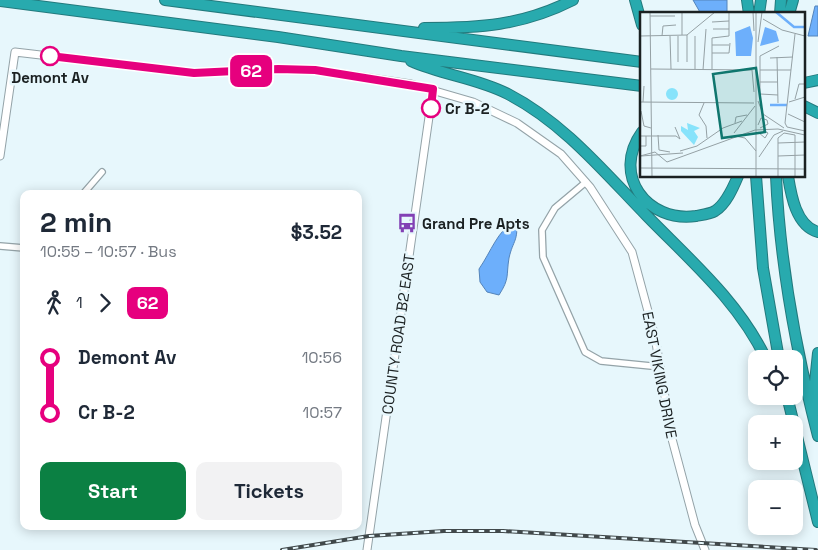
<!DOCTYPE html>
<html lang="en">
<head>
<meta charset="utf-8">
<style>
	:root { --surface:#fff; --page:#f2f2f3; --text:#1f2937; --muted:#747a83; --accent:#0b8043 }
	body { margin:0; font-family:"Space Grotesk",sans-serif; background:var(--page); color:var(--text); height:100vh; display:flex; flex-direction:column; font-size:19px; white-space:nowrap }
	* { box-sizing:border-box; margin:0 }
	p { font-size:16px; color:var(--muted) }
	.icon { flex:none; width:28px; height:28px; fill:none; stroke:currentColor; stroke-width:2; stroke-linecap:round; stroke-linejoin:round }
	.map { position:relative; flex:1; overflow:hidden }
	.side { position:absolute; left:20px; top:190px; width:342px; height:340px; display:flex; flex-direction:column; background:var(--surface); border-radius:10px; box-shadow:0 2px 12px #0003 }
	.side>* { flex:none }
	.badge { padding:0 10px; border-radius:8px; font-size:18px; line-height:32px }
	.tools { position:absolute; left:748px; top:350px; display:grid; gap:10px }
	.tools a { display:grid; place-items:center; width:55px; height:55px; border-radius:10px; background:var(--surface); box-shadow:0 2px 12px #0003; font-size:25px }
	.map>.badge { position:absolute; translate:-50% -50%; box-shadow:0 0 0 2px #fff }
	.legs { display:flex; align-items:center; gap:8px; height:55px; padding:0 20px; font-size:16px }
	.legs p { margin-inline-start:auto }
	.overview { display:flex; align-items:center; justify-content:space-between; height:85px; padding:0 20px }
	h1 { font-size:28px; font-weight:700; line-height:38px }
	.button { display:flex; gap:10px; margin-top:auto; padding:10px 20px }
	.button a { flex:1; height:58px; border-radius:10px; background:var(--accent); color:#fff; font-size:20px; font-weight:700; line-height:58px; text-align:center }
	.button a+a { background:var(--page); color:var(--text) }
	ul { padding:0 20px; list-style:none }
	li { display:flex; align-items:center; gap:18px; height:55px; font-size:19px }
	li i { display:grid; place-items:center; width:8px; height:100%; margin:0 6px; background:currentColor }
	li i::after { content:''; width:12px; height:12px; margin:-6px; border:4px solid; border-radius:50%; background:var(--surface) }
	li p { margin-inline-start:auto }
	li:first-child i { background:linear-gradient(#0000 50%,currentColor 0) }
	li:last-child i { background:linear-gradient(currentColor 50%,#0000 0) }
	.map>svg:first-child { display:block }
</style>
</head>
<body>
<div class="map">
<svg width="818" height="550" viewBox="0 0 818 550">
	<rect width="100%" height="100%" fill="#e7f7fc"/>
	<path fill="#6daffb" stroke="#5484ba" d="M693,0h34v14h-26z
		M815,6h3v30h-10z
		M516,219c3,22 -3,21 -7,39 -3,18 1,20 -10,37l-12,-3 -7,-10 -1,-13c13,-19 17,-36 37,-50z"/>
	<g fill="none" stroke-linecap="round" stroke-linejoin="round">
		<defs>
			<path id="minor" d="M586,182l-31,26 -13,22 1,27 42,95 16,9 60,6
				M83,194l19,-22
				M0,246l24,2"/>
			<path id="tertiary" d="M0,156l15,-104 179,21 84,-4 37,1 96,14 62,18 44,21 44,31 29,33 42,65 23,85 17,102 23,86 10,25
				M367,550l66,-461"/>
			<path id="motorway" d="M165,0l477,62
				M635,0l7,25
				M747,0l2,14
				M0,1l278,36 123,19 241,30
				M759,14l2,-14
				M780,14l1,-14
				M789,14l4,-14
				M424,28c55,0 98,-2 149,-28
				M411,61c31,14 66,17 97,33 56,29 96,78 139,122 44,45 92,86 119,143
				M804,83l14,-3
				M804,106l14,7
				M642,132c-31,43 5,91 54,84 5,-1 14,-2 19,-5 11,-7 18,-23 23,-35
				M756,176l7,92 16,91
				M776,176c4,89 20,175 42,260
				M788,176c3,19 8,50 30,56
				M787,396l31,126
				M817,410l-2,-28 3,-29"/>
		</defs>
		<use href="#minor" stroke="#94a3a8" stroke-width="8"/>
		<use href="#tertiary" stroke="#94a3a8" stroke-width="9"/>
		<use href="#motorway" stroke="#237a7d" stroke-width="12"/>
		<use href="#minor" stroke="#fff" stroke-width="5.5"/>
		<use href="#tertiary" stroke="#fff" stroke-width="7"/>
		<use href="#motorway" stroke="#28aaae" stroke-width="10"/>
		<defs>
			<path id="rail" d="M282,550l87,-14 75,-5h59l313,19"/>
		</defs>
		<use href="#rail" stroke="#41494b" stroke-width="4"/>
		<use href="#rail" stroke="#e7f7fc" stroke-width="2" stroke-dasharray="5.5" stroke-linecap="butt"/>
	</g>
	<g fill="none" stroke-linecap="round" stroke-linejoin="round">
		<defs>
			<path id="line-1" d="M50,56l144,17 84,-4 37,1 118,19 -2,19"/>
		</defs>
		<use href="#line-1" stroke="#fff" stroke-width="11"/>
		<use href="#line-1" stroke="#e6007e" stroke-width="8"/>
	</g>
	<defs>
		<symbol id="bus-bare" viewBox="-9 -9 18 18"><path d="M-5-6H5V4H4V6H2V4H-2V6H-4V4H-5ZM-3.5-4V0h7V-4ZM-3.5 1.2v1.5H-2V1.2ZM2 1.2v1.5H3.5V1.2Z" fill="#8240b4" stroke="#e7f7fc" stroke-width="2.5" paint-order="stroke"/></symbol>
	</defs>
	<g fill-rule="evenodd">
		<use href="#bus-bare" x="393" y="209" width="28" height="28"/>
	</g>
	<g fill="#fff" stroke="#e6007e" stroke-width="2.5">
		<circle cx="50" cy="56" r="9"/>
		<circle cx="431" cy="108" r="9"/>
	</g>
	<g text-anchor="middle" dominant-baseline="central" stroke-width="5" stroke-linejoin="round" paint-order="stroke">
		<g font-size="15" font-weight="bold" fill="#1b2122" stroke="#e7f7fc">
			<text x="50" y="77">Demont Av</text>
			<text x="445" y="108" text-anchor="start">Cr B-2</text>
		</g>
		<g font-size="15" font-weight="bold" fill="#1b2122" stroke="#e7f7fc" text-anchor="start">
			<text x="422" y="223">Grand Pre Apts</text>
		</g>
		<g font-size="15" fill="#1b2122" stroke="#e7f7fc">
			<text transform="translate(398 334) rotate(-82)">COUNTY ROAD B2 EAST</text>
			<text transform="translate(660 375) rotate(79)">EAST VIKING DRIVE</text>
		</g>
	</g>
	<g transform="translate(640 12)">
		<rect width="165" height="165" fill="#e7f7fc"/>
		<path d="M26 82a6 6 0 1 1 12 0a6 6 0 1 1-12 0ZM47,111l13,5 -6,3 4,6 -4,8 -13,-14v-5l7,4z" fill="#87e3fb"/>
		<path d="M110,14l3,12 -2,18h-15l-1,-24zM125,15l11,4 3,10 -19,5z" fill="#6daffb"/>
		<path fill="none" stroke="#6daffb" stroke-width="2.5" d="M136,0l18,15h11M130,93h17"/>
		<path fill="none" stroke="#95a1a5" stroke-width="1" d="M10,0l2,165M42,0v23M113,0l1,19M116,0v165M10,4h25M123,7l19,11 23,6M72,10l17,-1M73,17h16M155,22l-10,89 2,4 18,4M47,23v27M0,24l47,-1 28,-23M22,24l1,-10 13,-1M30,24l1,33M38,24v26M55,24v33M118,30l4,-30M72,33h17M72,41h17l1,-10M137,45l1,46M130,46l23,-1M11,57l101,1 2,22M72,57v-31l17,-2v-24M63,58l3,-41M120,58h31M120,70h18M138,83l-18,-1v-38l19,-10M155,87l4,-15h6M118,89l5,13 21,14M0,90l114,1M3,90l1,-16M149,90l16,-5M64,91l-5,12 7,11 1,12M1,99l3,15 7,2M148,102l17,8M95,111l1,-6 11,-2M118,113l3,-7 6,2 1,4 -8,4M35,115l5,12 -4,-3M118,120l7,6 3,-5 -5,-3M94,121l21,-27M18,123l1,15 11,2M0,124h36M95,124l10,2 11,13M138,131l27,-1M0,134h6v-10M40,139l17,-5 26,-18 19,-7M0,144l15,-4 12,10 88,-32 23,-1 27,6M1,144l42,-3M138,144l27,-1M119,145l15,-22 9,-4M0,156l165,1M138,165v-39l6,-5 11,2v42"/>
		<path fill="#0f766e" fill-opacity="0.15" stroke="#0f766e" stroke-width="2.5" d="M116,56l9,64 -43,6 -9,-64z"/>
		<rect width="165" height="165" fill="none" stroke="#1b2122" stroke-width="2.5"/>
	</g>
</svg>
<div class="tools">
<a><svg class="icon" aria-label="locate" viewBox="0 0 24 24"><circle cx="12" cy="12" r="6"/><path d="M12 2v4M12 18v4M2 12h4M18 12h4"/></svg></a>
<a>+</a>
<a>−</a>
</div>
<b class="badge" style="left:251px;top:71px;background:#e6007e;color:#fff">62</b>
<section class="side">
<div class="overview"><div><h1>2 min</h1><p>10:55 – 10:57 · Bus</p></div><b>$3.52</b></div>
<div class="legs"><svg class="icon" aria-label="walk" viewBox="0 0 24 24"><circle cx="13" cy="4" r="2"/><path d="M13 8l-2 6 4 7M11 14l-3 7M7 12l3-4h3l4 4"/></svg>1<svg class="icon" aria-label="forward" viewBox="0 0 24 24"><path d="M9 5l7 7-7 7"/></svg><b class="badge" style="background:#e6007e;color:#fff">62</b></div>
<ul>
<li><i style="color:#e6007e"></i><b>Demont Av</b><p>10:56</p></li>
<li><i style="color:#e6007e"></i><b>Cr B-2</b><p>10:57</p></li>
</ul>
<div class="button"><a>Start</a><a>Tickets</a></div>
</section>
</div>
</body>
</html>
